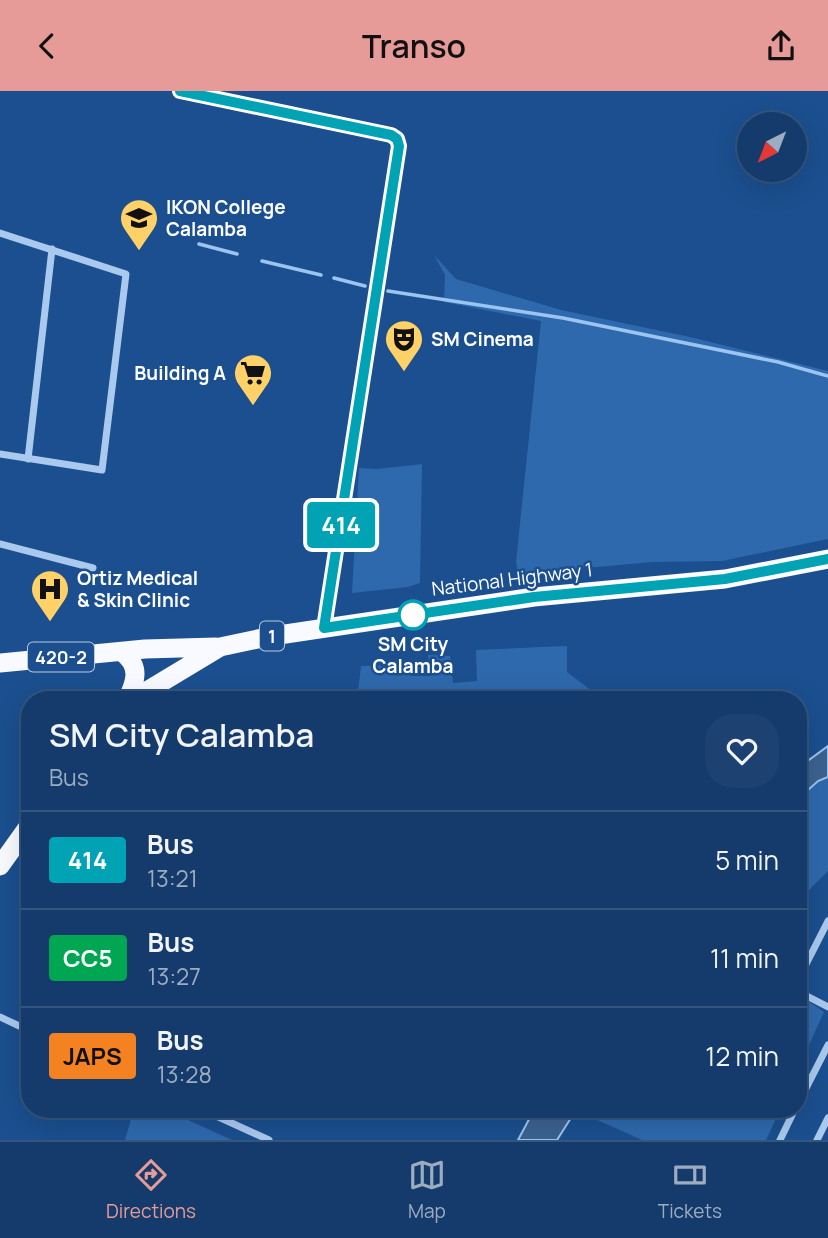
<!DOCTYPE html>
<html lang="en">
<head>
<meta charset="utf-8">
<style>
	:root { --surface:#143b6b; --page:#1d4271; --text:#f1f3f6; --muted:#9dadc1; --line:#33557e; --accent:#e69b98 }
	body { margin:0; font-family:Manrope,sans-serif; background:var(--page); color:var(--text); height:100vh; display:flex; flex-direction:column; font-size:26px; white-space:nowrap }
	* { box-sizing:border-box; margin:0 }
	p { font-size:23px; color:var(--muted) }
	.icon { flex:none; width:38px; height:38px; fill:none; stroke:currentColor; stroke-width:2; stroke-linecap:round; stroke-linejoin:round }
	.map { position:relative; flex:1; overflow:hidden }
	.drawer { position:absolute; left:21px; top:600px; width:786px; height:427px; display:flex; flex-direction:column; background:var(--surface); border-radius:28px; box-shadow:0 7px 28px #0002,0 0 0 2px var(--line) }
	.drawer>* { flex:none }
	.badge { padding:0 14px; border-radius:5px; font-size:24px; line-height:46px }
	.needle { width:46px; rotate:222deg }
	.tools { position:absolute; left:737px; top:21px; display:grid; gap:14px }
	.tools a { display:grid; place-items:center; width:70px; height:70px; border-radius:50%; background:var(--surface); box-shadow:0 7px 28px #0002,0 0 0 2px var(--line); font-size:35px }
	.map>.badge { position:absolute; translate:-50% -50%; box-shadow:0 0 0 4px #fff }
	.round { display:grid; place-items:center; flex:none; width:74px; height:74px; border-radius:28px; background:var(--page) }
	.summary { display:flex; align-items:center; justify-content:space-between; height:119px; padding:0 28px }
	h1 { font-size:33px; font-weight:600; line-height:52px }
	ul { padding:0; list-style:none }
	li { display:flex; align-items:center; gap:21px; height:98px; padding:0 28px; border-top:2px solid var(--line) }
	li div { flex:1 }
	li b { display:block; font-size:26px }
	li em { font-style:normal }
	li .badge { min-width:77px; font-weight:700; text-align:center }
	header { display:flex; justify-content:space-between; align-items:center; height:91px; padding:0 28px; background:var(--accent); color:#111; font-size:32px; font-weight:600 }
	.tab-bar { display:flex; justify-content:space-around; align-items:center; height:98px; border-top:2px solid var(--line); background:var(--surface); font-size:19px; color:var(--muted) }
	.tab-bar a { display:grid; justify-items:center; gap:4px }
	.tab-bar .on { color:var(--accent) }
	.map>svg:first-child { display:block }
</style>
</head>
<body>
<header><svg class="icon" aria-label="back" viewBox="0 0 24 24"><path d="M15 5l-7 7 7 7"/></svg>Transo<svg class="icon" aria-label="share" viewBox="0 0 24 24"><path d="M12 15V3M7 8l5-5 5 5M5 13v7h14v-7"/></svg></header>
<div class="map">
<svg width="828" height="1049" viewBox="0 0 828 1049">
	<rect width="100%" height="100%" fill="#1b4f8f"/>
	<path fill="#2e69ad" d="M434,164l22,24 105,31 129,27 138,34v168l-106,22 -69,1 -135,12 -2,-12 25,-241 -97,-19 1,-27z
		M422,373l-2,119 -12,4 -56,6 7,-125 18,1z
		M567,555v26l33,25v3h-243l4,-34 49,-1 1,11h20l-3,-21 22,1 3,27 24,-2 -1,-31z
		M828,686v94l-21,21 -9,6v-99l20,-18z
		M798,903l26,18 -26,57z
		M134,1018l32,1 66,30h-107z
		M586,1019v-1l194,1 -14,30h-124l-58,-26z"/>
	<path fill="#3c6290" stroke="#9cc4f0" stroke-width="2" d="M828,655v31l-10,4 -20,18v-31z
		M534,1019v-1l42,1 -19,30h-39z"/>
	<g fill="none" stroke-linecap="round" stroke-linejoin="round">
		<path stroke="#9cc4f0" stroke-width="3.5" d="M199,153l38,10
			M262,170l59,14
			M334,187l31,8
			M388,200l175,27 215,44 50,14"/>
		<path stroke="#3d69a0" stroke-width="7" stroke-dasharray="7 3.5" stroke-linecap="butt" d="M347,395l4,-24
			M332,494l8,-52"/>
		<path stroke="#a9c9ee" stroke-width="7" d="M180,0l211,44 6,4 2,7 -48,316
			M0,142l126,41 -24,196 -102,-16
			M28,368l24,-210
			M340,442l7,-47
			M0,453l93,24
			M324,534l8,-40
			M798,889l30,-59
			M798,896l5,7 25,13
			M0,926l30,14
			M25,937l5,-34
			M798,1013l30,-59
			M201,1018l68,31
			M780,1049l15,-31
			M817,1049l11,-22"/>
		<path stroke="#f8faff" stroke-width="19" d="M122,561c19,14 14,29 5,48
			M0,572l145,-14 71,-2
			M132,609l88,-53 52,-11 262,-39 191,-18 103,-20
			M0,775l30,-42"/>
	</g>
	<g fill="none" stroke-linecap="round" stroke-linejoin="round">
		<defs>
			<path id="line" d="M180,0l211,44 6,4 2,7 -75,482 210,-31 191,-18 103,-20"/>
		</defs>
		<use href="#line" stroke="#fff" stroke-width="16"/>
		<use href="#line" stroke="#00a3b4" stroke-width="10"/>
	</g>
	<defs>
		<symbol id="university-pin" viewBox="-11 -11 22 30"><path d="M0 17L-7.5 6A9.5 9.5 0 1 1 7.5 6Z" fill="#ffd166" stroke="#1b4f8f"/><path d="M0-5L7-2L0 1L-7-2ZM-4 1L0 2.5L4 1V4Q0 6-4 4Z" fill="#111"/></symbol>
		<symbol id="theatre-pin" viewBox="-11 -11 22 30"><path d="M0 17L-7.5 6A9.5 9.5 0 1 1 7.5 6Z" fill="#ffd166" stroke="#1b4f8f"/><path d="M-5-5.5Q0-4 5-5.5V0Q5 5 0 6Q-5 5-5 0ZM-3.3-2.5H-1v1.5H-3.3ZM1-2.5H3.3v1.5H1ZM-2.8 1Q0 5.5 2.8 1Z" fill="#111"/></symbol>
		<symbol id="supermarket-pin" viewBox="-11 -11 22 30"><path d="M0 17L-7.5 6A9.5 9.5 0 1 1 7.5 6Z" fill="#ffd166" stroke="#1b4f8f"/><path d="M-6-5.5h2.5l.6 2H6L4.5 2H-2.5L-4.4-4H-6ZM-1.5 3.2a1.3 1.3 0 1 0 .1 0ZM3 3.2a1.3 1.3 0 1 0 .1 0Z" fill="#111"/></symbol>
		<symbol id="hospital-pin" viewBox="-11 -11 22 30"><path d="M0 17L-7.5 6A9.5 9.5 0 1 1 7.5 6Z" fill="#ffd166" stroke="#1b4f8f"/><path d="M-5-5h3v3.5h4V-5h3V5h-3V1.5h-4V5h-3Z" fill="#111"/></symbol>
	</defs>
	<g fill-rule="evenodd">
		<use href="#university-pin" x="117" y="105" width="44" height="60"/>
		<use href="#theatre-pin" x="382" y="226" width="44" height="60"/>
		<use href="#supermarket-pin" x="231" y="260" width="44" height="60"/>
		<use href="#hospital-pin" x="28" y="476" width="44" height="60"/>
	</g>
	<circle fill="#fff" stroke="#00a3b4" stroke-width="3.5" cx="413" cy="524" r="14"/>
	<g text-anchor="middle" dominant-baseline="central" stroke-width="5" stroke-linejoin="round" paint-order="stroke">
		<g fill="#1b4f8f" stroke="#bbcadd" stroke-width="2">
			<rect x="260" y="530.5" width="24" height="29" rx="5"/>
			<rect x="28" y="551.5" width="66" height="29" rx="5"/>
		</g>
		<g font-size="18" font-weight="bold" fill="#fff">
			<text x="272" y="545">1</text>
			<text x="61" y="566">420-2</text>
		</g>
		<g font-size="19" font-weight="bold" fill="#fff" stroke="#1b4f8f" text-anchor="start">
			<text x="166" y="116">IKON College<tspan x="166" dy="22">Calamba</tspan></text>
			<text x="431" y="248">SM Cinema</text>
			<text x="226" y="282" text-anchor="end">Building A</text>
			<text x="77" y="487">Ortiz Medical<tspan x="77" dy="22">&amp; Skin Clinic</tspan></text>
		</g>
		<g font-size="19" fill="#fff" stroke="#1b4f8f">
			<text transform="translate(512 488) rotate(-7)">National Highway 1</text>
		</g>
		<g font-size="19" font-weight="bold" fill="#fff" stroke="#1b4f8f">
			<text x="413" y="553">SM City<tspan x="413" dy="22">Calamba</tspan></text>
		</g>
	</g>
</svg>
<div class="tools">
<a><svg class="needle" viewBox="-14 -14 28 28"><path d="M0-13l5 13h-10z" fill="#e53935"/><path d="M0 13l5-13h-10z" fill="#9dadc1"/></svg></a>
</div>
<b class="badge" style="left:341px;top:434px;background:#00a3b4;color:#fff">414</b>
<section class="drawer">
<div class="summary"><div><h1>SM City Calamba</h1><p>Bus</p></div><a class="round"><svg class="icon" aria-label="heart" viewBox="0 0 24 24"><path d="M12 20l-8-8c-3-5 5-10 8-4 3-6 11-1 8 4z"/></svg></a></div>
<ul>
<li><span class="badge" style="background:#00a3b4;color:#fff">414</span><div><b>Bus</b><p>13:21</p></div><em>5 min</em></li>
<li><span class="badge" style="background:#00a651;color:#fff">CC5</span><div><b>Bus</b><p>13:27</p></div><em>11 min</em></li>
<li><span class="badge" style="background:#f58220;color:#111">JAPS</span><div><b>Bus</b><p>13:28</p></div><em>12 min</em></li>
</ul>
</section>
</div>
<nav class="tab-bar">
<a class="on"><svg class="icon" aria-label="directions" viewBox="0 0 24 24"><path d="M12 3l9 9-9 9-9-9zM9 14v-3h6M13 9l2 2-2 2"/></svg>Directions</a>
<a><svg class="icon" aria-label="map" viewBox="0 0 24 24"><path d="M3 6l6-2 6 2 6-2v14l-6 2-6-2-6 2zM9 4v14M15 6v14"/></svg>Map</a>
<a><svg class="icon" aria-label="tickets" viewBox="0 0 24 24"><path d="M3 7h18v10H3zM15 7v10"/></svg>Tickets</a>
</nav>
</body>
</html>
